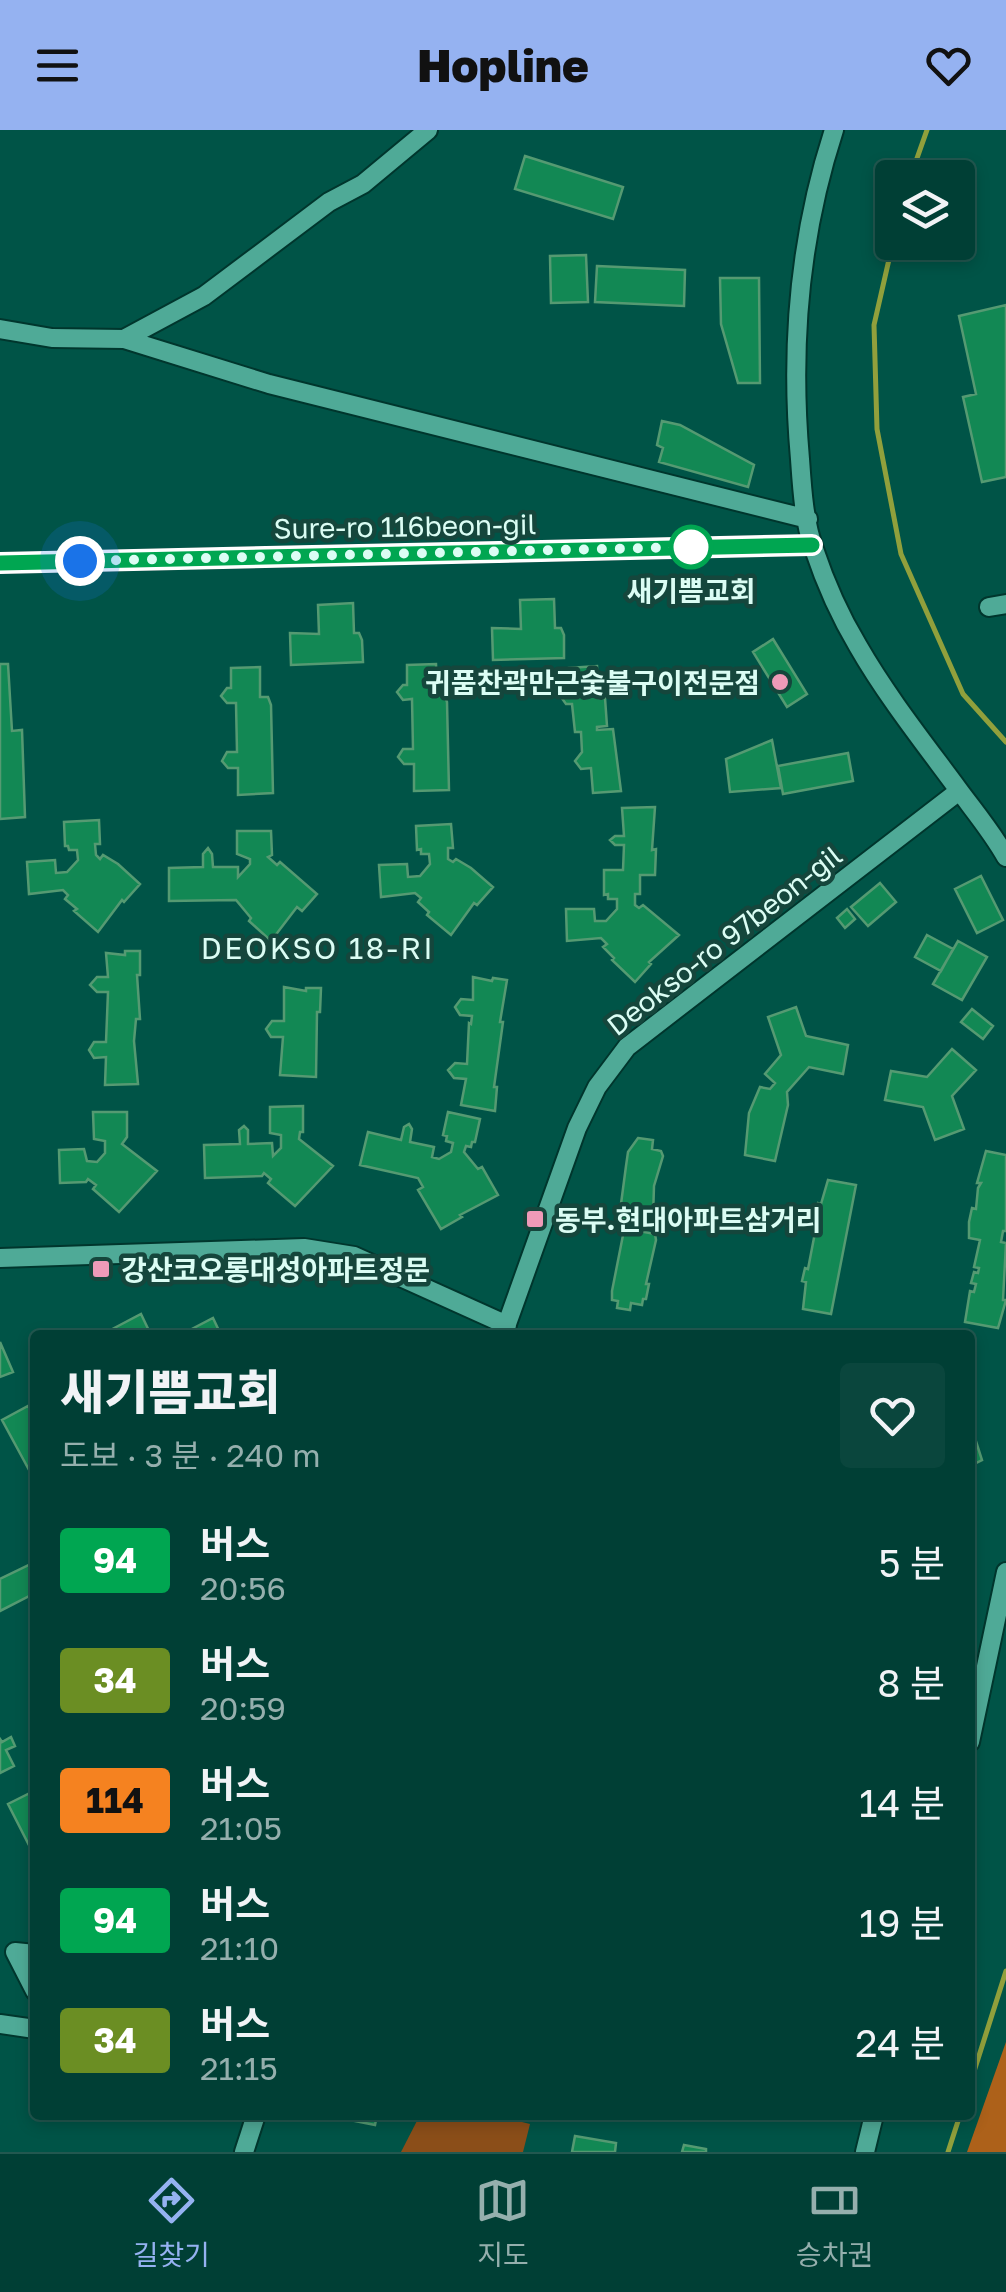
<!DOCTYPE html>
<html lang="ko">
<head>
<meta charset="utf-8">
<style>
	:root { --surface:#003f35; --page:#0a463d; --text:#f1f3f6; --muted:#95afad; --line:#225850; --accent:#95b2f1 }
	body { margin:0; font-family:"Golos Text","Noto Sans KR",sans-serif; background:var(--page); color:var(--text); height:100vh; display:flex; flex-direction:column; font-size:38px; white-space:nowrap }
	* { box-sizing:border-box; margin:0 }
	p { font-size:32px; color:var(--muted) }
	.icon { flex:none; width:55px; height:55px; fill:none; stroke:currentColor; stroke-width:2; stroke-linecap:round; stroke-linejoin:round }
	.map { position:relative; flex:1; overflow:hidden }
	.drawer { position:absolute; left:30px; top:1200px; width:945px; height:790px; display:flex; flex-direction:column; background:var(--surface); border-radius:10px; box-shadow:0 5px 15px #0003,0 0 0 2px var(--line) }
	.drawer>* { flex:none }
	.badge { padding:0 20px; border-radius:8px; font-size:35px; line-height:65px }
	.controls { position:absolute; left:875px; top:30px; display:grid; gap:20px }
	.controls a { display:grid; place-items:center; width:100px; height:100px; border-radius:10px; background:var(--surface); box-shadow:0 5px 15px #0003,0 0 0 2px var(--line); font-size:50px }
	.you { position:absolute; width:50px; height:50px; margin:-25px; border:8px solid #fff; border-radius:50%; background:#1a73e8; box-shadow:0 0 0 15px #1a73e833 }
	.map>.badge { position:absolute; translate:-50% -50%; box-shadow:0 0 0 5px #fff }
	.round { display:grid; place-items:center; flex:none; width:105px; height:105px; border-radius:10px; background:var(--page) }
	.head { display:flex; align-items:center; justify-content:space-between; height:170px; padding:0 30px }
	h1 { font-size:48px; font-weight:800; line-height:75px }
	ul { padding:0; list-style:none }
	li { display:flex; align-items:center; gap:30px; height:120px; padding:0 30px }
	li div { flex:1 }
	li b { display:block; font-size:38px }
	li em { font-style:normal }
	li .badge { min-width:110px; font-weight:700; text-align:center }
	header { display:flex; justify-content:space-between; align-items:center; height:130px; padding:0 30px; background:var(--accent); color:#111; font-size:45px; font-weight:800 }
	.dock { display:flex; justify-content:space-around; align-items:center; height:140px; border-top:2px solid var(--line); background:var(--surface); font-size:28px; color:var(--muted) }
	.dock a { display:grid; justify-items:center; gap:5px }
	.dock .selected { color:var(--accent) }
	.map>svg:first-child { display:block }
</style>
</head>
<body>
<header><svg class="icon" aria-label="menu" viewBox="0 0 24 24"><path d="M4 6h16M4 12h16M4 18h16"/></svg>Hopline<svg class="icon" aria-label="heart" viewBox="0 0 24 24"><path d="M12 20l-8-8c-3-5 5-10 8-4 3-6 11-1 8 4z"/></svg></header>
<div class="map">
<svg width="1006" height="2022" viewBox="0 0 1006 2022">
	<rect width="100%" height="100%" fill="#005447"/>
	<path fill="#8b4e19" d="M420,1985h74l36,9 -7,28h-122z"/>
	<path fill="#ad611a" d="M1006,1912v110h-39z"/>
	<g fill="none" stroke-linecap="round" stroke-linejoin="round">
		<path stroke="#91a03c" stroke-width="5" d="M910,48l17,-48
			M893,112l-19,83 3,104 24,125 62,140 43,48
			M970,1954l36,-113
			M948,2022l12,-37"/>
	</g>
	<path fill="#128854" stroke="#559a72" stroke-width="2.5" d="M525,26l98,31 -10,32 -98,-30z
		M586,125l2,47 -37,1 -1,-47z
		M597,136l88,4 -1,36 -89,-4z
		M720,148h39l1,105h-22l-17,-59z
		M1006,175v172l-24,5 -19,-85 13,-3 -17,-78z
		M662,291l18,4 74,40 -6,22 -89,-25 4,-14 -6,-3z
		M554,469l1,29h6l3,7v23l-71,2 -1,-32 29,1 -1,-29z
		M353,473l1,30h5l3,7 1,22 -72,3 -1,-32 29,1 -1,-29z
		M773,509l34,55 -20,13 -34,-55z
		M0,534h8l4,67 10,-1 3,87 -25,2z
		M436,534l1,30h7l3,8 2,88 -35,1v-27h-10l-6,-7 5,-8h10l-1,-50 -9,1 -6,-8 6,-7h4v-20z
		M597,536l2,32h6l2,28 -10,1v3l16,-1 8,62 -28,2 -2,-25 -10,1 -6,-8 7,-9 -1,-20h-6l-3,-28h-6l-5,-7 4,-7 6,-1 -2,-21z
		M260,537v30h8l3,8 2,88 -35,2v-27h-10l-6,-7 5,-9h10l-1,-49h-9l-6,-7 6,-8h4v-20z
		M772,610l9,48 -51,4 -4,-33z
		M848,623l5,28 -70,13 -5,-28z
		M655,677l-3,43 4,-1 -1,26h-15v19h-5v11l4,3 4,-3 36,30 -30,27 2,2 -16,18 -23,-22 2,-2 -11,-11 4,-3 -6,-6 -34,3 -1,-32h28l1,12h11l11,-12v-10h-9v-5l-4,1v-25h19l1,-25h-9l-5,-5 5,-4h9l-2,-28z
		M99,690l1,24h-5l1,11 4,4 3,-4 15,9 22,20 -16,18 -2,-2 -24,32 -24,-21 3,-2 -12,-10 3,-4 -5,-5 -34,4 -2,-32 28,-2 1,13 11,-1 11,-12 -1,-10h-8l-1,-4h-3l-1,-24z
		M451,694l2,24h-5v11l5,3 3,-3 15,9 22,19 -16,18 -3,-2 -23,32 -24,-20 2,-3 -11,-10 3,-4 -6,-5 -34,4 -2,-32 28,-1 1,13 12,-1 10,-12 -1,-10h-8v-5l-4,1 -1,-24z
		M237,701h34l1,24 -4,2 9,8 3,-3 37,32 -15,17 -5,-4 -26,34 -22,-20 2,-3 -15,-18 -67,1v-33l34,-1v-13l5,-6 4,6 1,13h25v10l12,-13v-5l-13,-5z
		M981,746l22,44 -26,13 -22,-44z
		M880,753l16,19 -28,24 -17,-19z
		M847,779l8,10 -10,9 -8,-10z
		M927,805l26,14 -12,22 -26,-14z
		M958,811l29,16 -25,43 -29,-16z
		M125,821h15v24h-3l3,44h-4l-2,22 4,43 -33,1 1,-28 -12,1 -5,-8 5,-8h12l2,-50h-11l-7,-7 7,-8h11l-2,-24 19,2z
		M473,847l19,4 1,-3 14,2 -7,42h3l-9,65h3l-2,24 -34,-6 5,-26 -12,-1 -6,-8 7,-7 12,1 2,-41 2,1 1,-8 -12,-1 -5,-8 6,-8 12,1z
		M284,857l22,4v-3h15l-1,24h-3l-1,65 -36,-2 3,-38h-12l-5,-8 6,-8h12z
		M796,877l10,29 42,9 -5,29 -34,-7 -22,25 1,13 -13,56 -30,-6 4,-42 11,-26 10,2 5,-6 -10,-9 16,-19 -13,-38z
		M972,879l21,17 -10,13 -22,-17z
		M952,919l24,21 -24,26 12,33 -29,11 -12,-33 -38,-7 6,-29 36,6z
		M303,976v26h-3l-1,7 34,27 -38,40 -27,-23 3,-4 -7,-6 -2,3 -57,2 -1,-33 36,-1 -1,-14 5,-4 4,4v14l24,-1 1,13 8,-8v-13l-11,-2v-26z
		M93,982h34v25l-5,7 35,27 -38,41 -26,-23 3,-4 -8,-6 -2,3 -26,1 -1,-33 25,-1 3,12 10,1 8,-9v-12l-11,-2z
		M448,982l32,7 -5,23h-3l-1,5 -5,-1 -2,6 14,17 4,-2 16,28 -38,20 2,2 -21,12 -23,-39 5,-3 -5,-9 -58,-13 8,-33 33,8 3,-13 5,-3 3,5 -2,13 24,5 -2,10 7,2 12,-7 2,-9 -7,-2 1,-5 -4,-1z
		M638,1008l15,2 -1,9 9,2 2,5 -9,30 -1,32 -8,4 -1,10 11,2 1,6 -10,44h3l-3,15h-3l-1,6 -11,-2 -1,7 -13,-2 1,-7 -6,-1v-9l14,-71 -7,-1 7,-53 2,-14z
		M986,1021l20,4v76h-3l-2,11 5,1 -3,57h3l-8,28 -33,-6 5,-31 4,1 2,-8 -5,-1 3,-11 4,1 1,-5 -5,-1 6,-27 -11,-2v-16l3,-14 4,1 2,-21 3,-5h-4z
		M828,1050l28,5 -25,129 -28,-5 3,-27 -4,-1 3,-13 3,1 10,-52 -3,-1 3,-13 3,1z
		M141,1184l10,21h-50z
		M213,1188l8,17h-31l-2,-4z
		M0,1212l13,30 -13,5z
		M28,1276l7,13v62l-33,-61z
		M973,1302l9,28 -12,6v-33z
		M33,1433l2,30 -35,18v-32z
		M11,1607l4,9 -9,4 8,16 -14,7v-34l2,3z
		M34,1661l1,3v63l-27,-53z
		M346,1985h31l-2,10 -30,-6z
		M575,2006l41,7 -1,9h-43z
		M684,2015l22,4v3h-24z"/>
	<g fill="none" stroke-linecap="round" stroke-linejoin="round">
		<defs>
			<path id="street" d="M834,0c-35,107 -44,217 -34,329 2,29 4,63 14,90 11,33 26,67 44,97 28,49 66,97 100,143 17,23 34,43 48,68
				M0,199l52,9 72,1 80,-43 125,-94 34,-18 65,-54
				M124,209l145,45 539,135
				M0,433l812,-18
				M989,477l17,-3
				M0,1128l304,-10 50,8 153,69
				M503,1205l74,-207 20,-41 30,-40 332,-256
				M970,1612l36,-170
				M35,1824l-20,-2 20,39
				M0,1894l35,5
				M244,2022l12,-37
				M865,2022l9,-37"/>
		</defs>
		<use href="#street" stroke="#00362d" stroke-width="22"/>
		<use href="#street" stroke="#4faa97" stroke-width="18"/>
	</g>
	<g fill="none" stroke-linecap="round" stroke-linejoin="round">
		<defs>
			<path id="line" d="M0,433l812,-18"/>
		</defs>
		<use href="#line" stroke="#fff" stroke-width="22"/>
		<use href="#line" stroke="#00a651" stroke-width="15"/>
		<path stroke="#dbfdf4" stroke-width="10" stroke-dasharray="0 18" d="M80,431l611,-14"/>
	</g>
	<circle fill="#fff" stroke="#00a651" stroke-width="5" cx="691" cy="417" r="20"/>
	<g fill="#ef9ab8" stroke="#15463c" stroke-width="4">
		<circle cx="780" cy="552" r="10"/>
		<rect x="525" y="1079" width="20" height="20" rx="5"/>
		<rect x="91" y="1129" width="20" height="20" rx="5"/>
	</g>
	<g text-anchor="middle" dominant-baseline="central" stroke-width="9" stroke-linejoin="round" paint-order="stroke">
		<g font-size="28" fill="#dbfdf4" stroke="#15463c">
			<text transform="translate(405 396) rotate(-1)">Sure-ro 116beon-gil</text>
			<text transform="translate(724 810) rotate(-38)">Deokso-ro 97beon-gil</text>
		</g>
		<g font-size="28" font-weight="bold" fill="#dbfdf4" stroke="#15463c">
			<text x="691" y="460">새기쁨교회</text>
		</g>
		<g font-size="28" font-weight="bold" fill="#dbfdf4" stroke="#15463c" text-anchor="start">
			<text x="760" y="552" text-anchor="end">귀품찬곽만근숯불구이전문점</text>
			<text x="555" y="1089">동부.현대아파트삼거리</text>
			<text x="121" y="1139">강산코오롱대성아파트정문</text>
		</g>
		<g font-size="30" letter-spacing="2.5" fill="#dbfdf4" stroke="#15463c">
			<text x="318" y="818">DEOKSO 18-RI</text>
		</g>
	</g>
</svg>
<div class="controls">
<a><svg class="icon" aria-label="layers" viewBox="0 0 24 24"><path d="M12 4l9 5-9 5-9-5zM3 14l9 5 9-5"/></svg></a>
</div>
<div class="you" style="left:80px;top:431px"></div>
<section class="drawer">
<div class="head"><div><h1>새기쁨교회</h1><p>도보 · 3 분 · 240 m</p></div><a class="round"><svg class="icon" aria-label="heart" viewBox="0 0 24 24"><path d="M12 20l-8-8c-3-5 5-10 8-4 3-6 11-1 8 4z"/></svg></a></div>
<ul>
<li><span class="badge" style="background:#00a651;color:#fff">94</span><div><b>버스</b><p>20:56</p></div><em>5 분</em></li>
<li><span class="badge" style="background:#6b8e23;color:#fff">34</span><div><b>버스</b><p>20:59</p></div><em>8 분</em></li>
<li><span class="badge" style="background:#f58220;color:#111">114</span><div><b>버스</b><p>21:05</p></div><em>14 분</em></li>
<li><span class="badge" style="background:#00a651;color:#fff">94</span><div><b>버스</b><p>21:10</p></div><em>19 분</em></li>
<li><span class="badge" style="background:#6b8e23;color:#fff">34</span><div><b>버스</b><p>21:15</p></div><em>24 분</em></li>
</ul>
</section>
</div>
<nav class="dock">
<a class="selected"><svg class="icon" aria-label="directions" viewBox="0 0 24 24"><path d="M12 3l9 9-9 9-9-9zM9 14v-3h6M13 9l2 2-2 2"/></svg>길찾기</a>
<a><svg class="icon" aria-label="map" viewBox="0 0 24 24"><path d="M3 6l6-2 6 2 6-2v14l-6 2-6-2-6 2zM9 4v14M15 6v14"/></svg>지도</a>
<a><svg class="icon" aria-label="tickets" viewBox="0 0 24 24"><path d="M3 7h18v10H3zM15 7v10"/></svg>승차권</a>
</nav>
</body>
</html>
